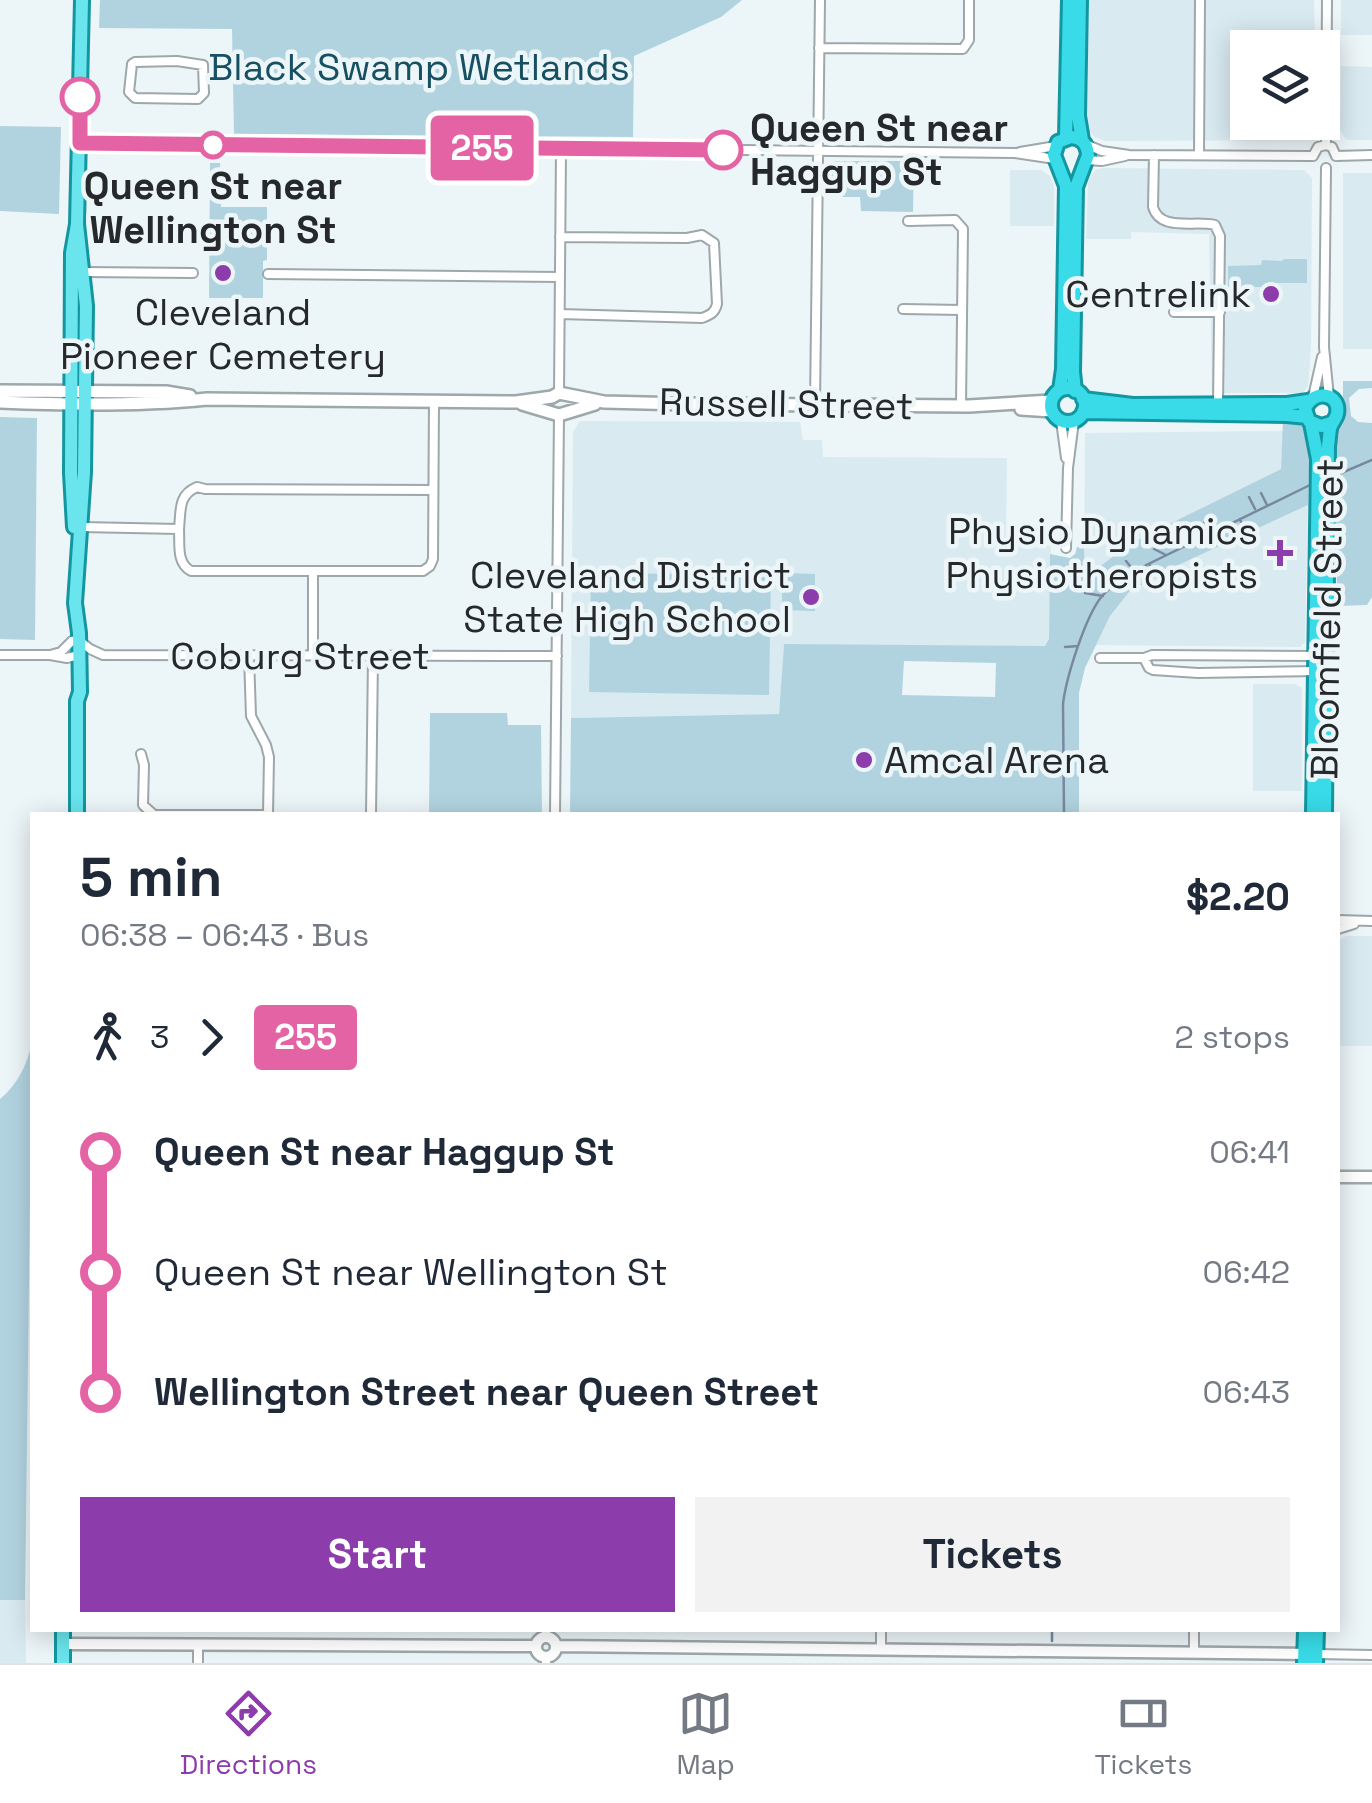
<!DOCTYPE html>
<html lang="en">
<head>
<meta charset="utf-8">
<style>
	:root { --surface:#fff; --page:#f2f2f3; --text:#1f2937; --muted:#747a83; --line:#e0e1e3; --accent:#8c3cab }
	body { margin:0; font-family:"Space Grotesk",sans-serif; background:var(--page); color:var(--text); height:100vh; display:flex; flex-direction:column; font-size:38px; white-space:nowrap }
	* { box-sizing:border-box; margin:0 }
	p { font-size:32px; color:var(--muted) }
	.icon { flex:none; width:55px; height:55px; fill:none; stroke:currentColor; stroke-width:2; stroke-linecap:round; stroke-linejoin:round }
	.map { position:relative; flex:1; overflow:hidden }
	.drawer { position:absolute; left:30px; top:812px; width:1310px; height:820px; display:flex; flex-direction:column; background:var(--surface); border-radius:0px; box-shadow:0 5px 25px #0003 }
	.drawer>* { flex:none }
	.badge { padding:0 20px; border-radius:8px; font-size:35px; line-height:65px }
	.buttons { position:absolute; left:1230px; top:30px; display:grid; gap:20px }
	.buttons a { display:grid; place-items:center; width:110px; height:110px; border-radius:0px; background:var(--surface); box-shadow:0 5px 25px #0003; font-size:50px }
	.map>.badge { position:absolute; translate:-50% -50%; box-shadow:0 0 0 5px #fff }
	.legs { display:flex; align-items:center; gap:15px; height:110px; padding:0 50px; font-size:32px }
	.legs p { margin-inline-start:auto }
	.summary { display:flex; align-items:center; justify-content:space-between; height:170px; padding:0 50px }
	h1 { font-size:55px; font-weight:800; line-height:75px }
	.action { display:flex; gap:20px; margin-top:auto; padding:20px 50px }
	.action a { flex:1; height:115px; border-radius:0px; background:var(--accent); color:#fff; font-size:40px; font-weight:800; line-height:115px; text-align:center }
	.action a+a { background:var(--page); color:var(--text) }
	ul { padding:0 50px; list-style:none }
	li { display:flex; align-items:center; gap:35px; height:120px; font-size:38px }
	li i { display:grid; place-items:center; width:15px; height:100%; margin:0 12px; background:currentColor }
	li i::after { content:''; width:25px; height:25px; margin:-12px; border:8px solid; border-radius:50%; background:var(--surface) }
	li p { margin-inline-start:auto }
	li:first-child i { background:linear-gradient(#0000 50%,currentColor 0) }
	li:last-child i { background:linear-gradient(currentColor 50%,#0000 0) }
	.tabs { display:flex; justify-content:space-around; align-items:center; height:140px; border-top:2px solid var(--line); background:var(--surface); font-size:28px; color:var(--muted) }
	.tabs a { display:grid; justify-items:center; gap:5px }
	.tabs .current { color:var(--accent) }
	.map>svg:first-child { display:block }
</style>
</head>
<body>
<div class="map">
<svg width="1372" height="1663" viewBox="0 0 1372 1663">
	<rect width="100%" height="100%" fill="#ecf5f8"/>
	<path fill="#d9eaf1" d="M1089,0h225l1,47 -67,1v74l66,1v12l-3,5 -206,1 -10,-4 -6,-6 -2,-7z
		M1341,0h31v35h-31z
		M1341,66l31,1v73h-23l-3,-1 -6,-9z
		M1102,168l202,2 8,8 -1,168 -3,41 -6,6h-90l-3,-159 -78,-2v7h-45l2,-57 7,-12z
		M1010,170h31l9,6 4,11v39h-44z
		M1343,173h29v176h-29z
		M580,421l220,1 3,18h19l1,17 184,1 -1,77h45l-2,104 -4,7 -261,-1 -5,69 -208,4 2,-286z
		M1283,431l-2,38 -136,67 -21,12 -40,31 1,-146z
		M1308,505l-3,137 -5,5 -204,-2 14,-29 19,-24 45,-25z
		M1253,684h42l7,4v103h-49z
		M1346,936h26v110h-34v-105z
		M0,1600h25l1,63h-26z"/>
	<path fill="#b1d3e0" fill-rule="evenodd" d="M100,0h642l-21,17 -87,39 -1,81 -399,-3 -2,-105 -133,-1z
		M0,126l61,1 -2,87 -59,-3z
		M831,161h83l-1,51 -52,-1 -1,-14h-36l1,-30z
		M210,163h10l1,44h46v53l-4,1v37h-54z
		M1284,259h23v24h-42l-1,4h-36v-21l33,-1 1,-5 20,1z
		M1343,381h29v7l-13,1 -10,9 2,18 7,6 14,1v174l-5,8 -30,1 -1,-173 7,-12z
		M0,417l37,1 -2,222 -35,-1z
		M1283,420c14,0 20,3 27,16l-2,69 -134,62 -45,25 -19,24 -25,52 -6,25v122h-509l1,-97 208,-4 5,-70 261,2 4,-7 1,-85 20,4 5,-4 2,-7 7,-1 1,32 39,-30 21,-12 136,-67zM904,661l92,2 -1,34 -93,-2z
		M591,573l180,2 -2,120 -180,-3z
		M782,573l33,1v17h-5v2l5,1v17l-33,-1v-17l5,-1v-2h-5z
		M430,713h77l1,12h33l1,90h-113z
		M32,1042l-7,558h-25v-501c18,-15 27,-34 32,-57z"/>
	<g fill="none" stroke-linecap="round" stroke-linejoin="round">
		<path stroke="#79889f" stroke-width="2.5" d="M1332,477l40,-17
			M1261,493l6,12
			M1249,497l6,12
			M1240,519l4,13
			M1204,523l5,11
			M1154,549l12,6
			M1126,561l8,10
			M1149,579l1,-14
			M1085,593l18,3
			M1065,647l13,-1
			M1064,815l-1,-111c3,-26 22,-87 39,-108 9,-10 21,-18 32,-25l176,-86
			M1052,1641v-11"/>
		<defs>
			<path id="minor" d="M819,48l144,1 6,-9v-40
				M177,61l26,4 1,28 -6,6 -63,-1 -6,-6 3,-28 3,-2z
				M80,143l935,10 40,6
				M1085,144l17,7 27,4 184,1
				M1326,145l1,-145
				M1020,152l36,-6
				M1154,155l-1,52c7,25 42,13 62,18l5,11 -2,169
				M1199,155l1,-155
				M1313,156l5,-9 8,-2 6,2 4,9
				M1336,156l36,-1
				M1087,160l15,1 23,-5
				M1326,168l-2,179 5,50
				M908,221l47,-1 8,9 -2,177
				M83,272l110,1
				M268,274l292,3
				M903,309l59,1
				M1174,312h46
				M560,314l142,4c8,-3 13,-5 15,-14l-3,-61 -12,-8 -15,3 -127,-1
				M559,393l2,-243
				M1313,397l9,-40
				M815,404l5,-404
				M1061,421l5,37
				M81,527l98,2c2,-19 -1,-34 18,-42l8,2 228,1
				M179,529c1,15 -3,34 12,42h122
				M1066,548l2,-80 6,-47
				M80,641l10,8 13,6 454,1
				M0,655h50l17,3 12,-3
				M50,655l11,-3 11,-11
				M313,655v-84h110l7,-5 3,-7 1,-158
				M249,656l2,60 15,29 3,12 -1,58
				M1100,658h44l8,-3 163,1
				M1144,658l5,10 4,2 45,3 120,-2
				M141,754l3,11 -1,40 11,10
				M157,815h111
				M371,815l2,-159
				M555,815l4,-400
				M1338,920l34,1
				M1338,929l16,-5
				M881,1630v20
				M546,1636v-6
				M198,1646v17
				M1194,1653v-23
				M1316,1654l56,1
				M546,1657v6"/>
			<path id="tertiary" d="M1338,1177h34
				M536 1647a10 10 0 1 1 20 0a10 10 0 1 1-20 0Z
				M63,1644l473,2
				M557,1646l754,8"/>
			<path id="secondary" d="M0,391l166,1 24,4
				M0,402c69,3 138,4 207,-3l309,3 36,-5 7,-4 45,9 81,2 284,2 82,-5
				M522,404l37,11 36,-11
				M1021,409l31,2"/>
			<path id="primary" d="M74,527l-3,-54 1,-220 5,-29 5,-224
				M77,815v-114l3,-9 -1,-59 -4,-30 9,-131 2,-166 -9,-82
				M63,1663v-33"/>
			<path id="trunk" d="M1080,0l-2,116 4,24
				M1066,137l3,-137
				M1051 405a17 17 0 1 1 34 0a17 17 0 1 1-34 0Z
				M1060,390l3,-21 3,-183 -12,-31 4,-13 13,-5c11,1 16,7 17,18l-12,32 -3,185 2,19
				M1083,399l50,6 154,-1 21,-3
				M1083,412l204,3 20,2
				M1311,423l7,36 -5,356
				M1325,815l3,-369c1,-6 1,-12 2,-17 1,-6 6,-10 7,-15 4,-21 -24,-26 -32,-5l4,12 12,5 10,-3
				M1304,1663l1,-33
				M1316,1663l1,-33"/>
		</defs>
		<use href="#minor" stroke="#9ea7aa" stroke-width="12"/>
		<use href="#tertiary" stroke="#9ea7aa" stroke-width="15"/>
		<use href="#secondary" stroke="#9ea7aa" stroke-width="16"/>
		<use href="#primary" stroke="#1297a1" stroke-width="18"/>
		<use href="#trunk" stroke="#1297a1" stroke-width="18"/>
		<use href="#minor" stroke="#fff" stroke-width="8"/>
		<use href="#tertiary" stroke="#fff" stroke-width="10"/>
		<use href="#secondary" stroke="#fff" stroke-width="11"/>
		<use href="#primary" stroke="#6ae4ed" stroke-width="12"/>
		<use href="#trunk" stroke="#38dbe7" stroke-width="12"/>
	</g>
	<g fill="none" stroke-linecap="round" stroke-linejoin="round">
		<defs>
			<path id="line-1" d="M80,97v46l643,7"/>
		</defs>
		<use href="#line-1" stroke="#fff" stroke-width="22"/>
		<use href="#line-1" stroke="#e463a4" stroke-width="15"/>
	</g>
	<g fill="#fff" stroke="#e463a4" stroke-width="5">
		<circle cx="80" cy="97" r="18"/>
		<circle cx="213" cy="145" r="12"/>
		<circle cx="723" cy="150" r="18"/>
	</g>
	<g fill="#8c3cab" stroke="#ecf5f8" stroke-width="4">
		<circle cx="223" cy="273" r="10"/>
		<circle cx="1271" cy="294" r="10"/>
		<path d="M1275 538h10v10h10v10h-10v10h-10v-10h-10v-10h10z"/>
		<circle cx="811" cy="597" r="10"/>
		<circle cx="864" cy="760" r="10"/>
	</g>
	<g text-anchor="middle" dominant-baseline="central" stroke-width="9" stroke-linejoin="round" paint-order="stroke">
		<g font-size="38" fill="#165062" stroke="#ecf5f8">
			<text x="419" y="67">Black Swamp Wetlands</text>
		</g>
		<g font-size="38" font-weight="bold" fill="#26292b" stroke="#ecf5f8" text-anchor="start">
			<text x="750" y="128">Queen St near<tspan x="750" dy="44">Haggup St</tspan></text>
			<text x="213" y="186" text-anchor="middle">Queen St near<tspan x="213" dy="44">Wellington St</tspan></text>
		</g>
		<g font-size="38" fill="#26292b" stroke="#ecf5f8" text-anchor="end">
			<text x="1251" y="294">Centrelink</text>
			<text x="223" y="312" text-anchor="middle">Cleveland<tspan x="223" dy="44">Pioneer Cemetery</tspan></text>
			<text x="1258" y="531">Physio Dynamics<tspan x="1258" dy="44">Physiotheropists</tspan></text>
			<text x="791" y="575">Cleveland District<tspan x="791" dy="44">State High School</tspan></text>
			<text x="884" y="760" text-anchor="start">Amcal Arena</text>
		</g>
		<g font-size="38" fill="#26292b" stroke="#ecf5f8">
			<text transform="translate(786 404) rotate(1)">Russell Street</text>
			<text transform="translate(1327 619) rotate(-89)">Bloomfield Street</text>
			<text x="300" y="656">Coburg Street</text>
		</g>
	</g>
</svg>
<div class="buttons">
<a><svg class="icon" aria-label="layers" viewBox="0 0 24 24"><path d="M12 4l9 5-9 5-9-5zM3 14l9 5 9-5"/></svg></a>
</div>
<b class="badge" style="left:482px;top:148px;background:#e463a4;color:#fff">255</b>
<section class="drawer">
<div class="summary"><div><h1>5 min</h1><p>06:38 – 06:43 · Bus</p></div><b>$2.20</b></div>
<div class="legs"><svg class="icon" aria-label="walk" viewBox="0 0 24 24"><circle cx="13" cy="4" r="2"/><path d="M13 8l-2 6 4 7M11 14l-3 7M7 12l3-4h3l4 4"/></svg>3<svg class="icon" aria-label="forward" viewBox="0 0 24 24"><path d="M9 5l7 7-7 7"/></svg><b class="badge" style="background:#e463a4;color:#fff">255</b><p>2 stops</p></div>
<ul>
<li><i style="color:#e463a4"></i><b>Queen St near Haggup St</b><p>06:41</p></li>
<li><i style="color:#e463a4"></i><span>Queen St near Wellington St</span><p>06:42</p></li>
<li><i style="color:#e463a4"></i><b>Wellington Street near Queen Street</b><p>06:43</p></li>
</ul>
<div class="action"><a>Start</a><a>Tickets</a></div>
</section>
</div>
<nav class="tabs">
<a class="current"><svg class="icon" aria-label="directions" viewBox="0 0 24 24"><path d="M12 3l9 9-9 9-9-9zM9 14v-3h6M13 9l2 2-2 2"/></svg>Directions</a>
<a><svg class="icon" aria-label="map" viewBox="0 0 24 24"><path d="M3 6l6-2 6 2 6-2v14l-6 2-6-2-6 2zM9 4v14M15 6v14"/></svg>Map</a>
<a><svg class="icon" aria-label="tickets" viewBox="0 0 24 24"><path d="M3 7h18v10H3zM15 7v10"/></svg>Tickets</a>
</nav>
</body>
</html>
